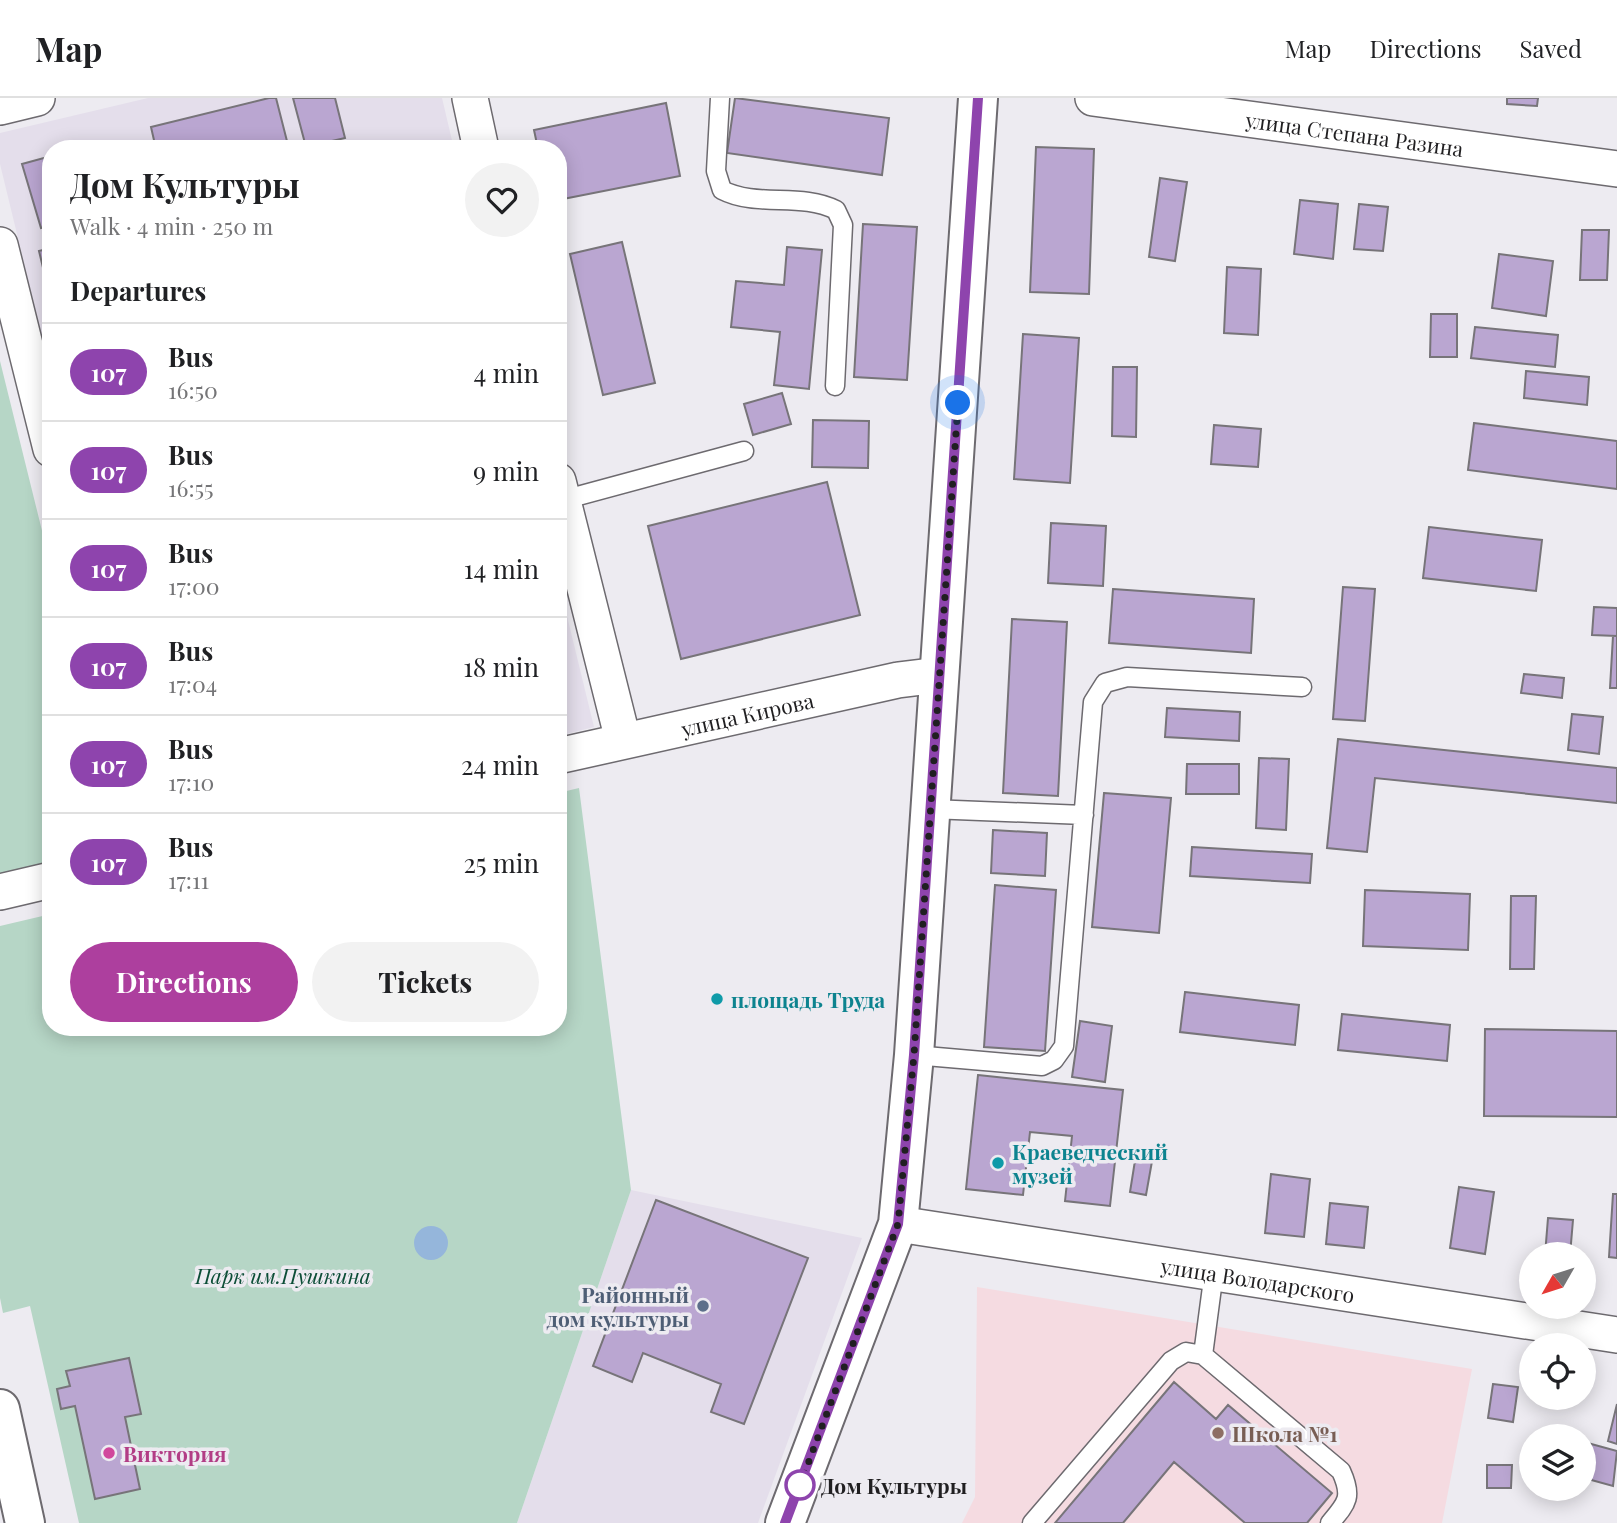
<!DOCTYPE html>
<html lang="en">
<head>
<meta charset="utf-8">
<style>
	:root { --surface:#fff; --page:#f2f2f2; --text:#202124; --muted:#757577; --line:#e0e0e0; --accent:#ad3f9e }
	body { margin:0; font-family:"Playfair Display",serif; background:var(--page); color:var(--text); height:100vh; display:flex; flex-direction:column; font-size:26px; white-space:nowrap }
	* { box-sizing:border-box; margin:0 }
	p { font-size:23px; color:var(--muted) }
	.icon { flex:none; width:38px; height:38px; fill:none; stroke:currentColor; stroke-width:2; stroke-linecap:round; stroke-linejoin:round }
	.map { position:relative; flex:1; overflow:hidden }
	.drawer { position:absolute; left:42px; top:42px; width:525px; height:896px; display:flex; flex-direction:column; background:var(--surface); border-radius:28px; box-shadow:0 4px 18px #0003 }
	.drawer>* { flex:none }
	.badge { padding:0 14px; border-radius:23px; font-size:24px; line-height:46px }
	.needle { width:46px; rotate:231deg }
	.controls { position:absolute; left:1519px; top:1144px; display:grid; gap:14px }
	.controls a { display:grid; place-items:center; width:77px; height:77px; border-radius:50%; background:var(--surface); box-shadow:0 4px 18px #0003; font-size:35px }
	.you { position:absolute; width:35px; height:35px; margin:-18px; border:5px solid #fff; border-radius:50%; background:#1a73e8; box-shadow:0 0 0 10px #1a73e833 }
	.map>.badge { position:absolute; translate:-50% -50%; box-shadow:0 0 0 4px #fff }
	h2 { padding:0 28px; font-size:26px; line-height:63px }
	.round { display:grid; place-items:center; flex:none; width:74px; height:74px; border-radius:37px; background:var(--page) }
	.summary { display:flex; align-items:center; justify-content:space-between; height:119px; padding:0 28px }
	h1 { font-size:33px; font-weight:700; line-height:52px }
	.action { display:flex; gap:14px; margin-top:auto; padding:14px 28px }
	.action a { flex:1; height:80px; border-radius:42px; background:var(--accent); color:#fff; font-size:28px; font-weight:700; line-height:80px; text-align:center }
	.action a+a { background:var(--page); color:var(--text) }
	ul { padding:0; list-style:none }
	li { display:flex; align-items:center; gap:21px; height:98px; padding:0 28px; border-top:2px solid var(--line) }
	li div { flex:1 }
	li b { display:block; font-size:26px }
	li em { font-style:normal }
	li .badge { min-width:77px; font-weight:700; text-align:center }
	header { display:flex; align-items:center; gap:42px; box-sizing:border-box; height:98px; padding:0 35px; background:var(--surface); border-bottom:2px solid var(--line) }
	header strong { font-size:33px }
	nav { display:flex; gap:38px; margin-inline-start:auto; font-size:24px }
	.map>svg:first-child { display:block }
</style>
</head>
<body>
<header>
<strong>Map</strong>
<nav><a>Map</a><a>Directions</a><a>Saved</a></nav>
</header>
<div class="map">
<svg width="1617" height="1425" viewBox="0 0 1617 1425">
	<rect width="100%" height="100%" fill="#edebf1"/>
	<path fill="#e4deeb" d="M148,0h294l12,51h-403v225l-51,-210v-31z
		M558,481l36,148 -36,9z
		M631,1092l231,48 -104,285h-241z"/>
	<path fill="#f5dbe1" d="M977,1189l495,82 -30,154h-480l13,-26z"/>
	<path fill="#b6d6c6" d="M0,263l51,206v297l-51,12z
		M579,690l52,402 -114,333h-438l-49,-217 -27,7 -3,-15v-372l51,-12v113h507v-234z"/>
	<path fill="#95b6db" d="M414 1145a17 17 0 1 1 34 0a17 17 0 1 1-34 0Z"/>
	<path fill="#baa6d1" stroke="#777479" stroke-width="2" d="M269,0h7l13,51h-133l-5,-22z
		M293,0h42l10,40 -39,9z
		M735,0l154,20 -7,57 -155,-22z
		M1507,0h31l-1,8 -30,-2z
		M666,5l14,73 -122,24v-51h-20l-4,-19z
		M1036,49l58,2 -5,145 -59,-2z
		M51,58v70l-10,2 -19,-64z
		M1160,80l27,4 -12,79 -26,-4z
		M1300,102l38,4 -5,55 -39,-5z
		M1359,106l29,3 -5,44 -29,-2z
		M863,126l54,3 -10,153 -53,-3z
		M1582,132h27l-2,50h-27z
		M622,144l33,141 -52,12 -33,-141z
		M787,149l35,3 -13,139 -35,-4 6,-53 -49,-5 5,-46 48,4z
		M51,150v53l-12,-50z
		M1499,156l54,7 -7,55 -54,-8z
		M1227,169l34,2 -3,66 -34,-2z
		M1431,216h26v43h-27z
		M1475,229l83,8 -3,32 -84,-9z
		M1023,236l56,4 -9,145 -56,-4z
		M1113,269h24l-1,70 -24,-1z
		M1526,273l63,6 -2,28 -63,-7z
		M782,295l9,31 -38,11 -9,-31z
		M813,322l56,1 -1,47 -56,-1z
		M1474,325l143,18v48l-149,-19z
		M1214,327l47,4 -3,38 -47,-3z
		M827,384l33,133 -179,44 -33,-133z
		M1051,425l55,3 -3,60 -55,-3z
		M1429,429l113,13 -6,51 -113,-13z
		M1343,489l32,2 -10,132 -32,-2z
		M1113,491l141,10 -3,54 -142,-10z
		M1594,509l23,1v28l-25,-1z
		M1012,521l55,3 -9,174 -55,-3z
		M1613,538h4v52h-7z
		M1524,576l40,4 -2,20 -41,-5z
		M1167,610l73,4 -1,29 -74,-4z
		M1572,616l31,3 -4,37 -31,-4z
		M1338,641l279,29v35l-242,-25 -8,74 -40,-4z
		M1259,660l30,1 -3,71 -30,-2z
		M1187,666h52v30h-53z
		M1104,695l67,5 -12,135 -67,-6z
		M993,732l54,3 -2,43 -54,-3z
		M1192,749l120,7 -2,29 -120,-7z
		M995,787l61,5 -11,161 -61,-4z
		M1365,792l105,4 -2,56 -105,-4z
		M1511,798h25l-2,73h-24z
		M1185,894l114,13 -4,40 -115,-13z
		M1342,916l108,11 -3,36 -109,-11z
		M1080,923l32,5 -7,56 -33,-5z
		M1485,931l132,2v86l-133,-1z
		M978,977l145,15 -13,116 -45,-5 7,-65 -42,-4 -7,63 -57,-6z
		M1137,1050l17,2 -8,45 -16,-3z
		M1271,1076l39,5 -6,58 -39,-4z
		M1459,1089l35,5 -9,62 -35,-6z
		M1613,1096h4v64l-8,-1z
		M656,1102l152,58 -64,166 -33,-12 10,-28 -78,-31 -11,29 -39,-16z
		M1330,1105l38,4 -4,41 -38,-4z
		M1548,1120l25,2 -3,35h-25z
		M129,1260l12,56 -16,3 15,72 -45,10 -20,-93 -14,3 -4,-20 13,-3 -4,-15z
		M1174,1284l42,37 12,-14 104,88 -25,30h-62l-71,-61 -51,61h-68z
		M1493,1286l25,3 -5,35 -25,-4z
		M1617,1306v40l-9,-3z
		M1584,1344l33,9 -4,35 -29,-8z
		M1487,1367h25l-1,23h-24z"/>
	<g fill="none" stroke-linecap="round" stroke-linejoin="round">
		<defs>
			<path id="lane" d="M720,0l-4,73 6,19c35,18 79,2 114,20l7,15 -8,161
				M563,402l181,-49
				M930,711l154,6
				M914,957l128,11 12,-6 10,-14 29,-344 12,-19 22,-6 175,10
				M1203,1257l11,-83
				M1032,1425l139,-162 15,-9 17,3 138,116c12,26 6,32 -11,52"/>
			<g id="street">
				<path d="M470,0l11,51"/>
				<path id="s1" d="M1093,0l524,71"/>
				<path d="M0,9l37,-9"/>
				<path d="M0,147l51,204"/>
				<path d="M558,383l65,259"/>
				<path id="s2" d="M558,658l340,-76 41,-5"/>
				<path d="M0,794l51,-12"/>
				<path id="s3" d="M898,1126l719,111"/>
			</g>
			<path id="secondary" d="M0,1311l25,114
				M785,1425l113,-299 16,-169 64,-957"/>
		</defs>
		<use href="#lane" stroke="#6d6a6f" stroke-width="21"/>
		<use href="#street" stroke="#6d6a6f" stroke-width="38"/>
		<use href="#secondary" stroke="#6d6a6f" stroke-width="42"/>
		<use href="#lane" stroke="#fff" stroke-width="18"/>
		<use href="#street" stroke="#fff" stroke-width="35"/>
		<use href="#secondary" stroke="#fff" stroke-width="38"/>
	</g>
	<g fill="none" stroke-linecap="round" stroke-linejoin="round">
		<defs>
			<path id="line" d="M785,1425l113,-299 16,-169 64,-957"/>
		</defs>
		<use href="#line" stroke="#fff" stroke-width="16"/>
		<use href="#line" stroke="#8e44ad" stroke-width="10"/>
		<path stroke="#201f21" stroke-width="7" stroke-dasharray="0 12.6" d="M800,1387l98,-261 16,-169 44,-652"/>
	</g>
	<g fill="#0f9aa8" stroke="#edebf1" stroke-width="2.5">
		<circle cx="717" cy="901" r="7"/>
		<circle cx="998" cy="1065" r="7"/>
	</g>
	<circle fill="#5c6f8a" stroke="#edebf1" stroke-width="2.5" cx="703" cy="1208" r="7"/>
	<circle fill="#8d6e63" stroke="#edebf1" stroke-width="2.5" cx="1218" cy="1335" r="7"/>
	<circle fill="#d1479c" stroke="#edebf1" stroke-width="2.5" cx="109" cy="1355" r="7"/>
	<circle fill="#fff" stroke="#8e44ad" stroke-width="3.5" cx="800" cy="1387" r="14"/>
	<g text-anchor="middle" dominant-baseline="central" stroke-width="7" stroke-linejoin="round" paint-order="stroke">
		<g font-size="21" fill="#201f21" stroke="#edebf1">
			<text stroke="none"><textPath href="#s1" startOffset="264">улица Степана Разина</textPath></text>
			<text stroke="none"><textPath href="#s2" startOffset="194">улица Кирова</textPath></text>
			<text stroke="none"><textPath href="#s3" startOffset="364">улица Володарского</textPath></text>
		</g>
		<g font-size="21" font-weight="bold" fill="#0d838f" stroke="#edebf1" text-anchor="start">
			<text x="731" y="901">площадь Труда</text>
			<text x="1012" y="1053">Краеведческий<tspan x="1012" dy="24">музей</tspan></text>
		</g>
		<g font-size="21" font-style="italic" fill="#0c4e37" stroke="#edebf1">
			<text x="283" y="1177">Парк им.Пушкина</text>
		</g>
		<g font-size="21" font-weight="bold" fill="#4e5e75" stroke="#edebf1" text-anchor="end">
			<text x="689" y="1196">Районный<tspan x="689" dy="24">дом культуры</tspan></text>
		</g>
		<g font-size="21" font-weight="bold" fill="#785e54" stroke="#edebf1" text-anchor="start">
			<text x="1232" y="1335">Школа №1</text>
		</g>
		<g font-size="21" font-weight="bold" fill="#b23c85" stroke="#edebf1" text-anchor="start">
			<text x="123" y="1355">Виктория</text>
		</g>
		<g font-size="21" font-weight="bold" fill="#201f21" stroke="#edebf1" text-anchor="start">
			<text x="821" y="1387">Дом Культуры</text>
		</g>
	</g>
</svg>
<div class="controls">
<a><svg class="needle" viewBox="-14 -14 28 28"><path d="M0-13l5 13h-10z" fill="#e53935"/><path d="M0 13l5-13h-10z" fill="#757577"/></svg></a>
<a><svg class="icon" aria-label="locate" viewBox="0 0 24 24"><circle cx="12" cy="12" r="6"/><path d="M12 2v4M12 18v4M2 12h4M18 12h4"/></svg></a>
<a><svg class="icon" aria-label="layers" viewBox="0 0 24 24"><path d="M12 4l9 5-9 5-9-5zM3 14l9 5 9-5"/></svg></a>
</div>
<div class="you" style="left:958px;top:305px"></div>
<section class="drawer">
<div class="summary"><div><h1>Дом Культуры</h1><p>Walk · 4 min · 250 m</p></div><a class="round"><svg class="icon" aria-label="heart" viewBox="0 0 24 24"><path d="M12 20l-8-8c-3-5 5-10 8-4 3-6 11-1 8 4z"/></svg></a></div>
<h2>Departures</h2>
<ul>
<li><span class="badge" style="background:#8e44ad;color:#fff">107</span><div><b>Bus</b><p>16:50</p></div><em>4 min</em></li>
<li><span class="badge" style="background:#8e44ad;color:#fff">107</span><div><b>Bus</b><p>16:55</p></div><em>9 min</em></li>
<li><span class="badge" style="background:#8e44ad;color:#fff">107</span><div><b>Bus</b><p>17:00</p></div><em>14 min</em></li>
<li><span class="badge" style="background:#8e44ad;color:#fff">107</span><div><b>Bus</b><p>17:04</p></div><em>18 min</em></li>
<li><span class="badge" style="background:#8e44ad;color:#fff">107</span><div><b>Bus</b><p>17:10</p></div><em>24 min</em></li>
<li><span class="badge" style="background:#8e44ad;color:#fff">107</span><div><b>Bus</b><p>17:11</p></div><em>25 min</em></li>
</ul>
<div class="action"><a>Directions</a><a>Tickets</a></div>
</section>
</div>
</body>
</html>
